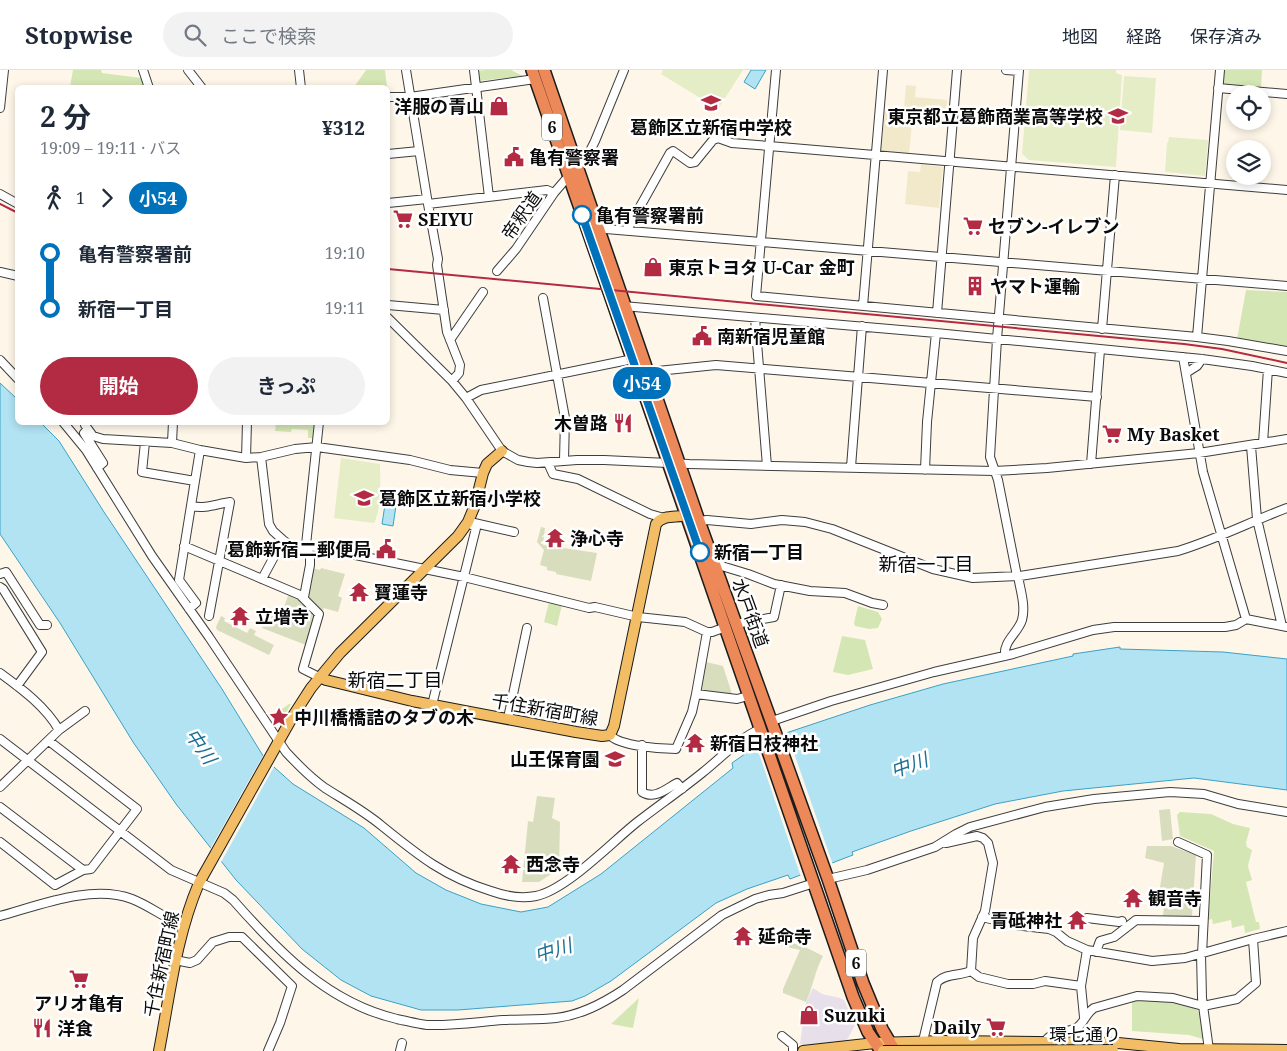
<!DOCTYPE html>
<html lang="ja">
<head>
<meta charset="utf-8">
<style>
	:root { --surface:#fff; --page:#f2f2f3; --text:#1f2937; --muted:#747a83; --line:#e0e1e3; --accent:#b32a43 }
	body { margin:0; font-family:"Noto Serif","Noto Sans JP",serif; background:var(--page); color:var(--text); height:100vh; display:flex; flex-direction:column; font-size:19px; white-space:nowrap }
	* { box-sizing:border-box; margin:0 }
	p { font-size:16px; color:var(--muted) }
	.icon { flex:none; width:28px; height:28px; fill:none; stroke:currentColor; stroke-width:2; stroke-linecap:round; stroke-linejoin:round }
	.map { position:relative; flex:1; overflow:hidden }
	.panel { position:absolute; left:15px; top:15px; width:375px; height:340px; display:flex; flex-direction:column; background:var(--surface); border-radius:8px; box-shadow:0 2px 8px #0003 }
	.panel>* { flex:none }
	.badge { padding:0 10px; border-radius:16px; font-size:18px; line-height:32px }
	.buttons { position:absolute; left:1226px; top:15px; display:grid; gap:10px }
	.buttons a { display:grid; place-items:center; width:45px; height:45px; border-radius:50%; background:var(--surface); box-shadow:0 2px 8px #0003; font-size:25px }
	.map>.badge { position:absolute; translate:-50% -50%; box-shadow:0 0 0 2px #fff }
	.legs { display:flex; align-items:center; gap:8px; height:55px; padding:0 25px; font-size:16px }
	.legs p { margin-inline-start:auto }
	.summary { display:flex; align-items:center; justify-content:space-between; height:85px; padding:0 25px }
	h1 { font-size:28px; font-weight:700; line-height:38px }
	.cta { display:flex; gap:10px; margin-top:auto; padding:10px 25px }
	.cta a { flex:1; height:58px; border-radius:30px; background:var(--accent); color:#fff; font-size:20px; font-weight:700; line-height:58px; text-align:center }
	.cta a+a { background:var(--page); color:var(--text) }
	ul { padding:0 25px; list-style:none }
	li { display:flex; align-items:center; gap:18px; height:55px; font-size:19px }
	li i { display:grid; place-items:center; width:8px; height:100%; margin:0 6px; background:currentColor }
	li i::after { content:''; width:12px; height:12px; margin:-6px; border:4px solid; border-radius:50%; background:var(--surface) }
	li p { margin-inline-start:auto }
	li:first-child i { background:linear-gradient(#0000 50%,currentColor 0) }
	li:last-child i { background:linear-gradient(currentColor 50%,#0000 0) }
	header { display:flex; align-items:center; gap:30px; box-sizing:border-box; height:70px; padding:0 25px; background:var(--surface); border-bottom:1px solid var(--line) }
	header strong { font-size:24px }
	nav { display:flex; gap:28px; margin-inline-start:auto; font-size:18px }
	.search { width:350px; height:45px; background:var(--page); display:flex; align-items:center; gap:12px; box-sizing:border-box; padding:0 18px; border-radius:28px; color:var(--muted); font-size:19px }
	.map>svg:first-child { display:block }
</style>
</head>
<body>
<header>
<strong>Stopwise</strong>
<div class="search"><svg class="icon" aria-label="search" viewBox="0 0 24 24"><circle cx="10" cy="10" r="6"/><path d="M15 15l6 6"/></svg>ここで検索</div>
<nav><a>地図</a><a>経路</a><a>保存済み</a></nav>
</header>
<div class="map">
<svg width="1287" height="981" viewBox="0 0 1287 981">
	<rect width="100%" height="100%" fill="#fef7e9"/>
	<path fill="#e7dfea" d="M813,918l9,6 18,4 4,2 11,25 -8,15 -43,5 -4,-1 6,-42z"/>
	<path fill="#f2e9cb" d="M906,15l10,1 -1,11 32,3 -1,12 -42,-4z
		M885,41l28,3 -4,40 -28,-3z
		M921,94l22,3 -4,41 -34,-4 3,-33 12,1z"/>
	<path fill="#d5e6b5" d="M73,0h28l1,3 39,5 3,9h-74z
		M366,0h19l2,17h-33z
		M485,0h26l12,6 -45,5 -1,-10z
		M1224,0h38l-1,17 -38,-3z
		M1246,220l41,2v56l-50,-9z
		M276,353h25l3,2 9,-1 3,4 -1,10h-7v-8l-16,-1 -1,3 -16,-1z
		M549,532l13,3 -5,21 -13,-4z
		M858,536l20,6 4,7 -4,9 -9,1 -14,-3 -1,-3z
		M842,566l23,4 8,29 -25,6 -15,-3z
		M289,634h2l-11,20 -9,-7z
		M1180,742l31,2 22,10 17,4 -4,15 1,4 5,3 -4,16 4,14 -6,2 10,40h3l1,7 -15,4 -1,-8 -12,3 -1,-8 -18,4 -1,-5 -4,1 6,-69 -34,-15 -3,-21z
		M639,928l-6,30 -22,-4z
		M1132,931c13,0 59,0 66,10 4,7 4,20 5,28l-14,-4 -57,-4z"/>
	<path fill="#d7ddbd" d="M541,457l4,1 -2,17 54,8 -6,28 -35,-7v-2l-9,-2v-3l-7,-2 4,-15 -7,-8z
		M312,498l8,2 1,-2 24,6 -7,22 4,2 -4,14 -14,-4 -2,4 -15,-15z
		M289,523l7,3 20,20 -10,29 -44,-17 7,-14 9,3 6,-10z
		M221,546l4,2 -1,3 23,12 3,-5 6,3 -2,4 20,10 -5,10 -52,-25 -1,-3z
		M706,592l17,4 9,28 -31,-4 -1,-2z
		M537,726l18,2 -3,20 8,4 -1,47 -20,13h-17l6,-61 5,1z
		M1170,739l3,30 -11,2 -3,-31z
		M1147,776h24l25,9 -4,61h-29l1,-10 -7,-1 7,-42 -19,-5z
		M780,870l23,6 20,10c-8,14 -10,31 -17,46l-23,-9v-4l17,-39 -22,-5z"/>
	<path fill="#e5edc7" d="M663,0h80l-25,39 -57,-35z
		M1029,0h87v3l6,2 -6,92 -87,-7 -7,-6z
		M1124,6l32,2 -4,55 -32,-3z
		M1169,67l39,3 -3,36 -40,-4 2,-29 1,-1z
		M341,388l39,6c0,17 2,44 -6,59l-40,-5z"/>
	<path fill="#b1e3f3" stroke="#3ba1c6" d="M751,0h15l-11,19 -11,-7z
		M0,313l17,16 1,23 23,1 18,18 45,71 118,177 43,70 28,25 71,44 52,45 30,17 35,14 40,8 27,-5 53,-33 132,-106 -1,-5 20,-14 37,-17 81,-27 73,-21 130,-28v-2l47,-7v2l103,3 64,7v131l-93,-12 -131,13 -68,13 -84,27 -59,21 1,3 -63,24 -2,-4 -41,14 -31,14 -105,78 -26,15 -13,5 -114,9h-37l-50,-14 -30,-16 -39,-31 -66,-69 -60,-76 -43,-62 -73,-119 -60,-89z
		M386,428l11,1 -4,27 -11,-2z"/>
	<path fill="#fef7e9" d="M786,660l47,135 -32,12 -45,-132z
		M264,684l11,11 -55,99 -11,-13z"/>
	<g fill="none" stroke-linecap="round" stroke-linejoin="round">
		<defs>
			<path id="minor" d="M143,0l6,18
				M188,0l14,18
				M299,0l2,18
				M406,0l22,134 10,55 -1,6 10,67 13,33 -1,8 -7,8
				M474,0l15,127
				M776,0l-20,226 441,41 31,4 59,10
				M1006,0l13,1
				M1218,18l69,6
				M388,27h22l125,-18
				M0,38l4,-38
				M388,84l31,-3
				M0,124l18,10
				M388,133l39,-4
				M428,134l119,-14 7,3
				M594,158l693,58
				M627,160l43,-77 3,-2 17,12 5,-1 18,-22 5,-2 14,5 37,3 518,44
				M497,201l19,-22 38,-56 36,-42 5,-10 29,-71
				M0,202l18,4
				M543,228l22,120 -1,42
				M388,235l56,5
				M623,236l313,27 266,26 50,7 35,7
				M863,236l20,-236
				M937,243l20,-243
				M388,248l64,63 14,17 36,53 16,9 10,2 9,1 40,-3h27l85,4 305,7 53,-3 152,-15 88,-14
				M755,248l12,148
				M1102,259l13,-154
				M1197,267l23,-267
				M450,270l33,-48
				M1183,287l20,115 43,147
				M0,290l18,19
				M648,302l68,-7 381,32
				M1186,303l11,-7 5,-7
				M466,328l15,-8 152,-31
				M63,352l23,28 66,106 57,81 77,115c12,13 25,26 39,36 19,12 39,23 57,38 37,30 63,51 109,65 14,5 30,8 45,5 30,-6 75,-53 100,-73 22,-17 45,-33 66,-50 19,-15 36,-34 58,-44
				M86,352l-1,3 8,11 10,3 69,4 28,7 46,8 15,-1 34,-8 22,-2 93,13 40,10 33,3
				M88,359l-4,4 19,30 -6,5
				M145,372l-3,30 53,9
				M172,373l1,-21
				M1263,373l5,-74
				M1251,376l6,73 25,107
				M261,387l8,67 4,7 10,9
				M246,388l1,-36
				M548,393l5,11 25,5 72,35 14,4
				M1091,394l9,-114
				M851,397l11,-141
				M925,400l2,-48 9,-89
				M191,436c15,3 25,-2 39,-4l-21,114
				M699,451l8,-1 44,4 31,-4 23,2 27,7 101,40 40,9 47,-2 158,-25c37,-11 72,-29 109,-43
				M470,452l44,10
				M306,475l158,32 125,31 6,-1 43,10 47,5 22,10
				M184,476l116,49 19,19 -16,55 16,8
				M715,494l33,10 26,10 36,7 35,2 27,10 11,2
				M0,504l6,-2 34,53h7
				M1017,506l-19,-96 -8,-23 7,-118 22,-269
				M262,509l21,-39 10,7 14,3
				M0,517l3,2 39,63 -25,34
				M304,527l6,-32v-8l-4,-12 13,-123
				M189,539l7,-6 -17,-23 21,-130
				M736,554l38,-7 7,-32
				M1005,586c-2,-15 13,-23 17,-36 4,-14 -2,-31 -4,-44
				M0,603c22,16 46,34 59,57
				M696,624l11,-62h5l14,-5
				M432,635l44,-177 -8,-6
				M508,648l19,-90
				M772,651l59,-20 50,-14 53,-15 79,-18 80,-24 21,-3h111l11,-2 10,-6 41,8
				M610,665c9,11 51,14 66,14l16,-37 4,-18 41,5 11,-3
				M0,669l171,131 53,23 9,7c46,52 95,103 164,119 10,2 20,5 30,6 25,1 51,-3 76,-5 18,-1 36,0 53,-2 25,-3 46,-14 67,-28l99,-75 33,-16 14,-4 14,-2 31,-10
				M642,675v47c12,8 24,-3 35,-9l5,6
				M0,717l59,-57 26,-19
				M0,737l83,63
				M0,772l55,43 28,-15 8,-1 46,-60 -88,-68
				M1178,772l29,13 -5,99
				M828,809l39,-9 68,-23 21,-13 14,-7 75,-20 49,-8 76,-7 34,2 34,10 49,8
				M0,846c40,-11 92,-32 132,-17 18,7 34,20 52,27
				M982,847l33,8 34,4 7,3 11,9 20,9 65,11 33,-3 68,-19
				M1087,848l32,4 3,-1
				M1096,882l4,-11 14,-4 22,-17 67,1
				M1201,884l1,44 7,52
				M175,890l15,3 7,-3 16,-18 16,-5h13l50,49 -12,37 -12,28
				M971,901l8,6 29,7h25l12,-3 36,5
				M1084,947l-3,-31 6,-36
				M782,966l11,9v6
				M923,971l14,-59c9,-9 23,-6 34,-11l2,-33 12,-27 8,-48 -5,-20 -5,-5 -6,-2 -31,7
				M1045,972c7,-12 20,-8 31,-14 8,-4 9,-14 18,-20l43,-12 36,2 30,8 34,-7 19,-16 -3,-44 34,-8
				M400,981l2,-8"/>
			<path id="major" d="M319,607l7,3 86,21 164,31 26,4 8,-1 4,-9 42,-202c7,-10 21,-6 31,-9
				M1174,979l113,1
				M159,981c11,-57 17,-114 40,-168l94,-167 18,-28 29,-35 118,-117 10,-14 7,-17 8,-32 4,-9 15,-13
				M803,981l72,-8 68,-2 175,2 61,6"/>
			<path id="highway" d="M532,0c107,309 215,618 321,927l15,35 13,19
				M544,0l155,451 129,358 35,104 19,46 13,22"/>
		</defs>
		<use href="#minor" stroke="#3e3e3e" stroke-width="10"/>
		<use href="#major" stroke="#1c1c1c" stroke-width="12"/>
		<use href="#highway" stroke="#1c1c1c" stroke-width="14"/>
		<use href="#minor" stroke="#fff" stroke-width="8"/>
		<use href="#major" stroke="#f2bd65" stroke-width="10"/>
		<use href="#highway" stroke="#ed8858" stroke-width="11"/>
		<path stroke="#b32a43" stroke-width="2" d="M0,134l18,9
			M388,199l796,75 38,5 65,14"/>
		<defs>
			<path id="major-bridge" d="M883,981l230,-1"/>
		</defs>
		<use href="#major-bridge" stroke="#1c1c1c" stroke-width="12" stroke-linecap="butt"/>
		<use href="#major-bridge" stroke="#f2bd65" stroke-width="10"/>
	</g>
	<g fill="none" stroke-linecap="round" stroke-linejoin="round">
		<defs>
			<path id="line-1" d="M582,145l118,337"/>
		</defs>
		<use href="#line-1" stroke="#fff" stroke-width="11"/>
		<use href="#line-1" stroke="#0072bc" stroke-width="8"/>
	</g>
	<defs>
		<symbol id="school-bare" viewBox="-9 -9 18 18"><path d="M0-5L7-2L0 1L-7-2ZM-4 1L0 2.5L4 1V4Q0 6-4 4Z" fill="#b32a43" stroke="#fff" stroke-width="2.5" paint-order="stroke"/></symbol>
		<symbol id="shop-bare" viewBox="-9 -9 18 18"><path d="M-5-2.5h2.3a2.7 3.5 0 0 1 5.4 0H5L5.5 6h-11ZM-1.5-2.5h3a1.5 2.3 0 0 0-3 0Z" fill="#b32a43" stroke="#fff" stroke-width="2.5" paint-order="stroke"/></symbol>
		<symbol id="civic-bare" viewBox="-9 -9 18 18"><path d="M-.6-6.5H3V-4.5H.6V-3L4-1V1h2V6H-6V1h2V-1L-.6-3ZM-1.2 2.5V6h2.4V2.5Z" fill="#b32a43" stroke="#fff" stroke-width="2.5" paint-order="stroke"/></symbol>
		<symbol id="supermarket-bare" viewBox="-9 -9 18 18"><path d="M-6-5.5h2.5l.6 2H6L4.5 2H-2.5L-4.4-4H-6ZM-1.5 3.2a1.3 1.3 0 1 0 .1 0ZM3 3.2a1.3 1.3 0 1 0 .1 0Z" fill="#b32a43" stroke="#fff" stroke-width="2.5" paint-order="stroke"/></symbol>
		<symbol id="building-bare" viewBox="-9 -9 18 18"><path d="M-4-6H4V6H1V3H-1V6H-4ZM-2.5-4.3h1.7v1.8h-1.7ZM.8-4.3h1.7v1.8H.8ZM-2.5-1h1.7V.8h-1.7ZM.8-1h1.7V.8H.8Z" fill="#b32a43" stroke="#fff" stroke-width="2.5" paint-order="stroke"/></symbol>
		<symbol id="restaurant-bare" viewBox="-9 -9 18 18"><path d="M-5-6h1v4h1v-4h1v4h1v-4h1v5L-1.5 .5V6h-2V.5L-5-1ZM5-6V6H3V1.5H1.5Q1.5-4 5-6Z" fill="#b32a43" stroke="#fff" stroke-width="2.5" paint-order="stroke"/></symbol>
		<symbol id="temple-bare" viewBox="-9 -9 18 18"><path d="M0-6L5-2H3V0L6.5 2.5H4V6H1.5V3h-3V6H-4V2.5H-6.5L-3 0V-2H-5Z" fill="#b32a43" stroke="#fff" stroke-width="2.5" paint-order="stroke"/></symbol>
		<symbol id="sight-bare" viewBox="-9 -9 18 18"><path d="M0-6L1.8-2.2L6-1.7L2.9 1.2L3.7 5.4L0 3.3L-3.7 5.4L-2.9 1.2L-6-1.7L-1.8-2.2Z" fill="#b32a43" stroke="#fff" stroke-width="2.5" paint-order="stroke"/></symbol>
	</defs>
	<g fill-rule="evenodd">
		<use href="#school-bare" x="697" y="19" width="28" height="28"/>
		<use href="#shop-bare" x="485" y="22" width="28" height="28"/>
		<use href="#school-bare" x="1104" y="32" width="28" height="28"/>
		<use href="#civic-bare" x="500" y="73" width="28" height="28"/>
		<use href="#supermarket-bare" x="389" y="135" width="28" height="28"/>
		<use href="#supermarket-bare" x="959" y="142" width="28" height="28"/>
		<use href="#shop-bare" x="639" y="183" width="28" height="28"/>
		<use href="#building-bare" x="961" y="202" width="28" height="28"/>
		<use href="#civic-bare" x="688" y="252" width="28" height="28"/>
		<use href="#restaurant-bare" x="609" y="339" width="28" height="28"/>
		<use href="#supermarket-bare" x="1098" y="350" width="28" height="28"/>
		<use href="#school-bare" x="350" y="414" width="28" height="28"/>
		<use href="#temple-bare" x="541" y="454" width="28" height="28"/>
		<use href="#civic-bare" x="372" y="465" width="28" height="28"/>
		<use href="#temple-bare" x="345" y="508" width="28" height="28"/>
		<use href="#temple-bare" x="226" y="532" width="28" height="28"/>
		<use href="#sight-bare" x="265" y="633" width="28" height="28"/>
		<use href="#temple-bare" x="681" y="659" width="28" height="28"/>
		<use href="#school-bare" x="601" y="675" width="28" height="28"/>
		<use href="#temple-bare" x="497" y="780" width="28" height="28"/>
		<use href="#temple-bare" x="1119" y="814" width="28" height="28"/>
		<use href="#temple-bare" x="1063" y="836" width="28" height="28"/>
		<use href="#temple-bare" x="729" y="852" width="28" height="28"/>
		<use href="#supermarket-bare" x="65" y="895" width="28" height="28"/>
		<use href="#shop-bare" x="795" y="931" width="28" height="28"/>
		<use href="#supermarket-bare" x="982" y="943" width="28" height="28"/>
		<use href="#restaurant-bare" x="28" y="944" width="28" height="28"/>
	</g>
	<g fill="#fff" stroke="#0072bc" stroke-width="2.5">
		<circle cx="582" cy="145" r="9"/>
		<circle cx="700" cy="482" r="9"/>
	</g>
	<g text-anchor="middle" dominant-baseline="central" stroke-width="5" stroke-linejoin="round" paint-order="stroke">
		<g fill="#fff" stroke="#545454" stroke-width="1">
			<rect x="542" y="43.5" width="20" height="27" rx="4"/>
			<rect x="846" y="879.5" width="20" height="27" rx="4"/>
		</g>
		<g font-size="16" font-weight="bold" fill="#0b0b0b">
			<text x="552" y="57">6</text>
			<text x="856" y="893">6</text>
		</g>
		<g font-size="18" font-weight="bold" fill="#0b0b0b" stroke="#fff" text-anchor="start">
			<text x="484" y="36" text-anchor="end">洋服の青山</text>
			<text x="1103" y="46" text-anchor="end">東京都立葛飾商業高等学校</text>
			<text x="711" y="57" text-anchor="middle">葛飾区立新宿中学校</text>
			<text x="529" y="87">亀有警察署</text>
			<text x="418" y="149">SEIYU</text>
			<text x="988" y="156">セブン-イレブン</text>
			<text x="668" y="197">東京トヨタ U-Car 金町</text>
			<text x="990" y="216">ヤマト運輸</text>
			<text x="717" y="266">南新宿児童館</text>
			<text x="608" y="353" text-anchor="end">木曽路</text>
			<text x="1127" y="364">My Basket</text>
			<text x="379" y="428">葛飾区立新宿小学校</text>
			<text x="570" y="468">浄心寺</text>
			<text x="371" y="479" text-anchor="end">葛飾新宿二郵便局</text>
			<text x="374" y="522">寶蓮寺</text>
			<text x="255" y="546">立増寺</text>
			<text x="294" y="647">中川橋橋詰のタブの木</text>
			<text x="710" y="673">新宿日枝神社</text>
			<text x="600" y="689" text-anchor="end">山王保育園</text>
			<text x="526" y="794">西念寺</text>
			<text x="1148" y="828">観音寺</text>
			<text x="1062" y="850" text-anchor="end">青砥神社</text>
			<text x="758" y="866">延命寺</text>
			<text x="79" y="933" text-anchor="middle">アリオ亀有</text>
			<text x="824" y="945">Suzuki</text>
			<text x="981" y="957" text-anchor="end">Daily</text>
			<text x="57" y="958">洋食</text>
		</g>
		<g font-size="18" fill="#0b0b0b" stroke="#fff">
			<text transform="translate(521 145) rotate(-55)">帝釈道</text>
			<text transform="translate(751 543) rotate(70)">水戸街道</text>
			<text transform="translate(545 639) rotate(10)">千住新宿町線</text>
			<text transform="translate(161 894) rotate(-78)">千住新宿町線</text>
			<text x="1085" y="964">環七通り</text>
		</g>
		<g font-size="18" font-weight="bold" fill="#0b0b0b" stroke="#fff" text-anchor="start">
			<text x="596" y="145">亀有警察署前</text>
			<text x="714" y="482">新宿一丁目</text>
		</g>
		<g font-size="19" fill="#0b0b0b" stroke="#fff">
			<text x="926" y="494">新宿一丁目</text>
			<text x="395" y="610">新宿二丁目</text>
		</g>
		<g font-size="19" font-style="italic" fill="#1b7095" stroke="#fff">
			<text transform="translate(201 676) rotate(56)">中川</text>
			<text transform="translate(909 695) rotate(-20)">中川</text>
			<text transform="translate(553 880) rotate(-18)">中川</text>
		</g>
	</g>
</svg>
<div class="buttons">
<a><svg class="icon" aria-label="locate" viewBox="0 0 24 24"><circle cx="12" cy="12" r="6"/><path d="M12 2v4M12 18v4M2 12h4M18 12h4"/></svg></a>
<a><svg class="icon" aria-label="layers" viewBox="0 0 24 24"><path d="M12 4l9 5-9 5-9-5zM3 14l9 5 9-5"/></svg></a>
</div>
<b class="badge" style="left:642px;top:313px;background:#0072bc;color:#fff">小54</b>
<section class="panel">
<div class="summary"><div><h1>2 分</h1><p>19:09 – 19:11 · バス</p></div><b>¥312</b></div>
<div class="legs"><svg class="icon" aria-label="walk" viewBox="0 0 24 24"><circle cx="13" cy="4" r="2"/><path d="M13 8l-2 6 4 7M11 14l-3 7M7 12l3-4h3l4 4"/></svg>1<svg class="icon" aria-label="forward" viewBox="0 0 24 24"><path d="M9 5l7 7-7 7"/></svg><b class="badge" style="background:#0072bc;color:#fff">小54</b></div>
<ul>
<li><i style="color:#0072bc"></i><b>亀有警察署前</b><p>19:10</p></li>
<li><i style="color:#0072bc"></i><b>新宿一丁目</b><p>19:11</p></li>
</ul>
<div class="cta"><a>開始</a><a>きっぷ</a></div>
</section>
</div>
</body>
</html>
